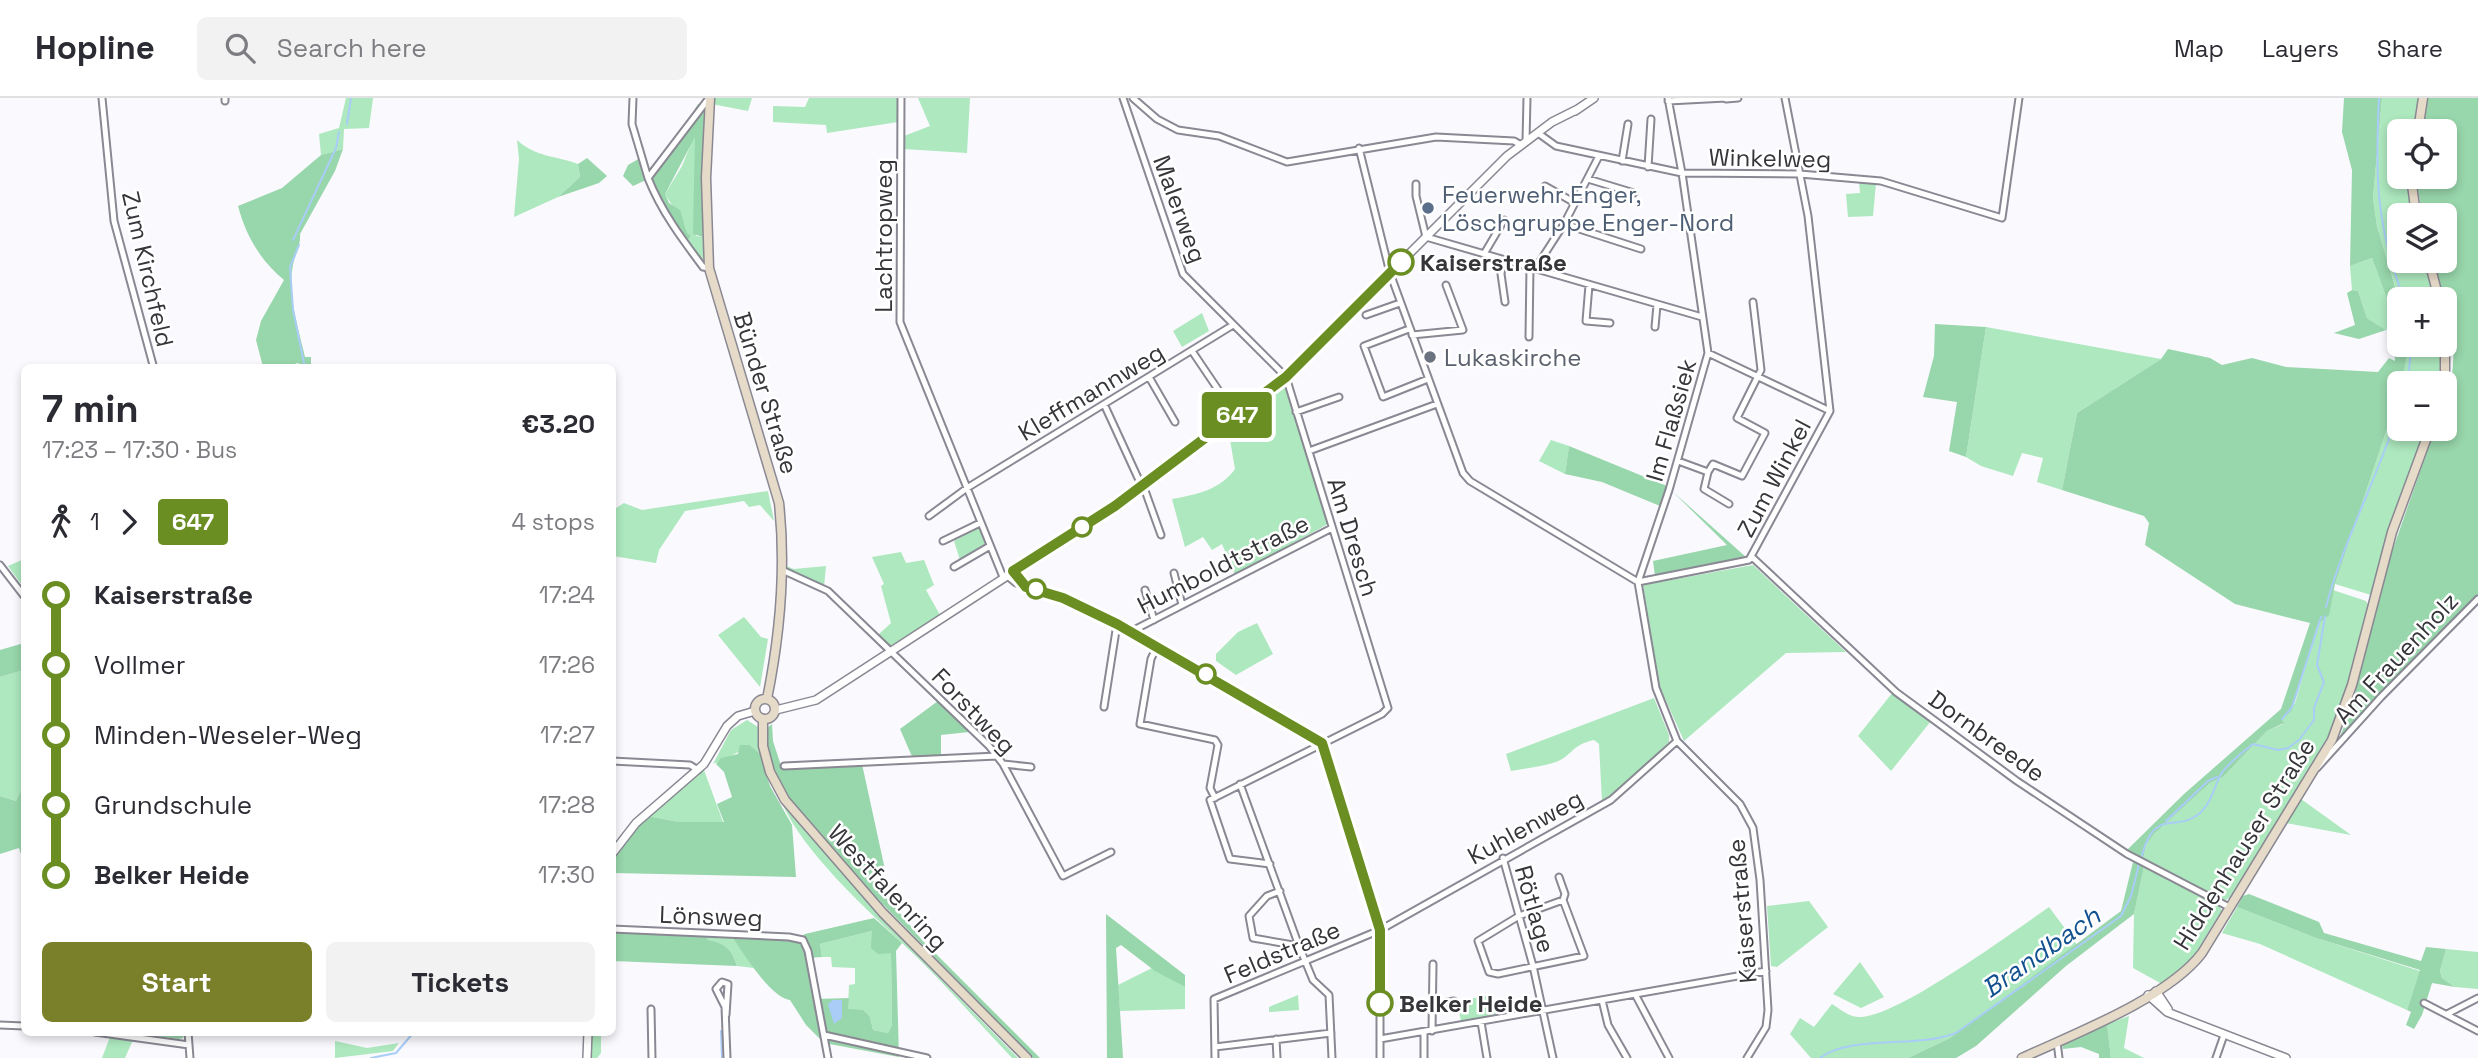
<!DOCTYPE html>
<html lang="en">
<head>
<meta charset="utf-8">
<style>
	:root { --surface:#fff; --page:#f2f2f3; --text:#2b2b33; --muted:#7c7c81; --line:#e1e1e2; --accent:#7a802a }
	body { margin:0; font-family:"Space Grotesk",sans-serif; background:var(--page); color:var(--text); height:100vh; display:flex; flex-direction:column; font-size:26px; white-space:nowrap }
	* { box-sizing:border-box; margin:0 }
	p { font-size:23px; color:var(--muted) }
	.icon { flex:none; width:38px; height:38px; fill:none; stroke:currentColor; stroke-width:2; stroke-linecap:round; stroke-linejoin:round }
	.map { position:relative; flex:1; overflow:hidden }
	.panel { position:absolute; left:21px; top:266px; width:595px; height:672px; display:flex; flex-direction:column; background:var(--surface); border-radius:10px; box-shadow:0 4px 10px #0003 }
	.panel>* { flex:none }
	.badge { padding:0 14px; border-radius:5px; font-size:24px; line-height:46px }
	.tools { position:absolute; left:2387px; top:21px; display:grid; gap:14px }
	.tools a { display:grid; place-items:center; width:70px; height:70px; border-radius:10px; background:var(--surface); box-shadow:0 4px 10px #0003; font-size:35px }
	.map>.badge { position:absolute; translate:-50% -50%; box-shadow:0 0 0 4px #fff }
	.legs { display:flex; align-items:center; gap:10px; height:77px; padding:0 21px; font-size:23px }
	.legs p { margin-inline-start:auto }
	.summary { display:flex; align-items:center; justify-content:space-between; height:119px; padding:0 21px }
	h1 { font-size:38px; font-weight:600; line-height:52px }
	.button { display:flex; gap:14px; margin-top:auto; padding:14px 21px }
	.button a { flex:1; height:80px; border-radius:10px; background:var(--accent); color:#fff; font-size:28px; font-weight:600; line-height:80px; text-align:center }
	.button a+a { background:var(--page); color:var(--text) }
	ul { padding:0 21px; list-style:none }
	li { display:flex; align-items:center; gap:24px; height:70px; font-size:26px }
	li i { display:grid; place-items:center; width:10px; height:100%; margin:0 9px; background:currentColor }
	li i::after { content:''; width:18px; height:18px; margin:-9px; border:5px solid; border-radius:50%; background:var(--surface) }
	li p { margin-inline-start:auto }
	li:first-child i { background:linear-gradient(#0000 50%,currentColor 0) }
	li:last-child i { background:linear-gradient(currentColor 50%,#0000 0) }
	header { display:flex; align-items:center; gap:42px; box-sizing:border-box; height:98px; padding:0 35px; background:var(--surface); border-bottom:2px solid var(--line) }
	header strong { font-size:33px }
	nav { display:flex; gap:38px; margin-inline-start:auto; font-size:24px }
	.search { width:490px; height:63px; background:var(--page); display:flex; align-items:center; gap:18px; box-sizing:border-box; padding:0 24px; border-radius:10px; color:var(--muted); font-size:26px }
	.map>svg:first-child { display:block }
</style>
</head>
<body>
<header>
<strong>Hopline</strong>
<div class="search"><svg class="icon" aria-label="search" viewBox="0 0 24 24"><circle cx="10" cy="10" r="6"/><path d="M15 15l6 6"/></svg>Search here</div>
<nav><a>Map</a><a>Layers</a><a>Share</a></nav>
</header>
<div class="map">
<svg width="2478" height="960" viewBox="0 0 2478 960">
	<rect width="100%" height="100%" fill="#faf9fe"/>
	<path fill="#ade8be" d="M346,0h27l-4,30 -25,1 -1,20 -22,6 -2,-21 20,-6z
		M713,0h39l-4,13 -36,-7z
		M809,0h89v24l-71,11 -1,-8 -53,-3v-16l32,1z
		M918,0h52l-3,55 -63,-4v-13l26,-10z
		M2382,0h38l-5,33h-16v46h9l6,38h-15v46h27l9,38h-36l-22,-73 -4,-28z
		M695,36l1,102 7,1v29l-17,-25c3,-22 -12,-30 -21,-47l17,-28z
		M517,42c18,17 40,16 61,24l2,13 -22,20 -44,20 5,-58z
		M1859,83l17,2 -3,33 -25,1 -2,-23 14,-1z
		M2372,160l20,55 1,13 -7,4 -19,-12 -9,-27 -6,-1 -2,-24z
		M1202,215l7,18 -27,16 -9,-16z
		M1986,229l175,32 -84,54 -15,77 -25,-8 6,-24 -21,-5 -9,23 -32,-10 -15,-9z
		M2409,247h34l-1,38h-40z
		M1285,284l43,142 -93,51 -13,-31 -10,6 -9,-13 -18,10 -13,-48c23,-4 48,-9 63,-30l-7,-41z
		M2399,295v36h28l-40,107 -16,59 -36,-11z
		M1551,342l18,6 -4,28 -26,-13z
		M768,393l6,30 -14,-16 -11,2 -5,-6 -59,10 -26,39 -3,13 -43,-7v-46l11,-7 18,7z
		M978,429l8,17 -26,16 -6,-19z
		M901,454l5,11 18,-3 10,25 -8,5 14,25 -50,31 -12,-11 13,-12 -10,-37 3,-2 -12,-27z
		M24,461v29l-16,-22z
		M1753,467l93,87 -60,1 -102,88 -25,-56 -16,-100z
		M786,468l8,3 32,-3 -2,21 -35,-16z
		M2333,492l33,11 3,6 -28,104 -13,32 -96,153 -8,5 -81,-41 3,-15 8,-11 56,-51 13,-6 44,-46 16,-7 -1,-4 13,-17 23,-79z
		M744,519l17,20 7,2 -8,48 -42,-52z
		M1257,525l16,31 -37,21 -20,-14v-7l22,-22z
		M24,572v113l-8,18 -16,-5v-119z
		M1893,594l38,29 -40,50 -33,-35z
		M1654,600l15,37v7l-52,51 -15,9 -3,-58 -5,-4c-23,5 -22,16 -38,22 -14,5 -30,6 -45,9l-5,-17z
		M747,622l11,7 2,27 -10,-9c-10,7 -29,16 -37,19l18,-34z
		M704,672l19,52h-44l-31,-6z
		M2301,701l50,36 -65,-12z
		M783,707l101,116 134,137h-6c-37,-39 -72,-80 -111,-116 -38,-36 -97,-90 -118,-137z
		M2144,769l73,37 5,6 -31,51 -29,23 -29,-16 1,-54z
		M1809,803l19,26 -51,40 -6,-1 -4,-60z
		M2049,809l29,39 -128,92 -42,20h-97l-21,-24 10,-16 14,9 18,-23c8,5 18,14 29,13 38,-1 152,-85 188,-110z
		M2237,809l79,31 104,33 -13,39 -147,-66 -38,-11z
		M872,833v10l19,12 1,72 -4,8 -15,-3 -3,-13 -22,-8 1,-24 6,-1v-16l-23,-1 -1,-10h-9l-2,-13z
		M706,838l26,1 22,31 -17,-2c-5,-17 -12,-23 -29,-26z
		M2446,851l32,3v37l-23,-2 -13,-9 -2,-7z
		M1860,864l24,35 -23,11 -28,-14z
		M1152,870l33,19v22l-65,2 -2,-26z
		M1298,897l1,15 -30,2v-5z
		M1492,897l4,20 -35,6 -4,-20z
		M2129,918l-5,32 20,10h-33l-4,-34z
		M589,935h12v20l-4,5h-7z
		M110,939l23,3 -8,18h-23z
		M335,943l32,7 32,-5 -6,8 -58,7z"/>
	<path fill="#98d6ab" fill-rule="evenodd" d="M2344,0h38l-9,100 4,28 22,74v45h10l-7,38h-3v10l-64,191 -6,31 -11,9 -26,86 -10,10 2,3 -17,8 -44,46 -13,6 -56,51 -8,11 -3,15 -16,-10 57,-56 97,-85 29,-86 -75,-19 -90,-59 4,-22 -5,-7 -82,-26 15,-77 84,-54 7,-10 42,9 12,7 30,-7 34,9 92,5 11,-14 6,3 -3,-48 -20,-55 -22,8 2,-96 -10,-38z
		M2428,0h50v497l-100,101 -41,48 14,-35 37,-146 47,-134h10c0,-23 7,-43 8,-66 3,-35 -11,-69 -19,-102h11v-46h-23l-6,-38h29v-46h-22z
		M698,6l8,5 -3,128 -10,-3 2,-97 -30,57 4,9 11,7 7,23 4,3 -8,8 -22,-30 -15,-34 -13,6 -10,-10 5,-11 12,-7 5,16 34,-39z
		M343,51l-8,22 -35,63c1,12 -5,20 -7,31 -6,29 6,65 12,92h6v10h-8l-5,-4 -13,4h-22l-7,-27 5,-19 23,-41c-24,-20 -38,-44 -46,-74l44,-18 39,-33z
		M587,60l20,18 -8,7 -41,14 22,-20 -2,-13z
		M2352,192l6,1 9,27 19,12 -27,9 -25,-6 21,-8 -8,-32z
		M1935,226l51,3 -20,130 -17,-6 8,-49 -34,-5 11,-41z
		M1569,348l98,40 -7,20 -58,-24 -37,-8z
		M1672,393l75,67 -92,18 -2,-15 74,-16z
		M24,545v27l-24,7v-27z
		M938,603l31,31 -28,3v25l-27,1 -14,-32z
		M772,626l1,17 9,28 80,-5 22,101 -11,15 49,60 118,118h-7l-167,-171 -80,-92c-13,-23 -19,-41 -19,-67z
		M740,647h10l10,9 10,32 22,39 4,52 -183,-4c-1,-23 20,-41 35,-57l31,6h45l-7,-18 15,-7 -8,-25 -8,-8 5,-6 17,-4z
		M24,685v80l-5,-15 -19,6v-58l16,5z
		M2133,764l11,5 -10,47 -68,52 -90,80 -20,12h-48l42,-20 171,-127z
		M2249,796l70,28 5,11 97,28 5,-14 20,2 -6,22 2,7 13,9 -23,-4 -10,32 -8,14 -8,-4 5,-13 -4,-2 13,-40 -104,-32 -79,-31 6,-11z
		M1106,816l79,61v12l-30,-16 -34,-26 -5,3 7,110h-16z
		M874,820l28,25 -6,8 3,106 -75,-14 -18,-18 -16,-25c-20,-3 -46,-46 -58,-63l64,3 9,-6zM872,833l-1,17 7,6 13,-1 1,72 -4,8 -15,-3 -3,-13 -7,-7 -15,-1 1,-11 -34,1 -7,-41 14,-1 -2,-13z
		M613,834l93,4 2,4c17,3 24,9 29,26l-124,-5z
		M2107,926l4,34h-12v-4l-18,-7 -18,2 -1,-5z
		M184,934l-1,6 -5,1 -43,-6z"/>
	<path fill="#a9cdf7" d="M833,902h9v18l-8,6 -6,-20z"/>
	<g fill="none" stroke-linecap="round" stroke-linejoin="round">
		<path stroke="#a9cdf7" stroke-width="2" d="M2379,0c-4,76 -3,129 25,201
			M347,26l4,-26
			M293,142l43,-92 3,-16
			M299,147l-9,22 3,43 12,58
			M2408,285l3,-38
			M2326,509c18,-68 52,-130 73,-197
			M2282,621l10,-12 29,-90
			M2166,723l42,-40 9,-4
			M2141,761c13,-54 35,-25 59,-46 12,-11 14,-26 21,-39 8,-12 21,-21 32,-30l25,6 10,-2 11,-8 15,-20v-12l10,-26 -7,-17 8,-49
			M721,933l1,27
			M371,960l25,-5 18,-21
			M1820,960c32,-24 96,-9 136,-25l165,-117 10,-20 8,-32"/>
		<defs>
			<path id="minor" d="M102,0l12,123 39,144
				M633,0l-1,26 16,54
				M709,0l-61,80c13,33 34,61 55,89l6,1
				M901,0l-1,224 103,255
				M1123,0l60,176 103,103 102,331 -6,6 -172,86 20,59 40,5
				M1133,0l24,21 21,11 41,6 68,26 149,-25 78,4 7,4
				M1668,0l14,75 26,180 -39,137 -31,92 111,-22 81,-149 -22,-195 -23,-118
				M1726,1l12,-1
				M225,3v-3
				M1668,3l58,-3
				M1538,35l18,13 126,27 118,1 81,7 121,37 17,-120
				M1526,43l1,-43
				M1359,50l31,125 73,200 7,8 168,101 18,106 21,53 63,63 13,24 7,52 8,130 -2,17 -19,31
				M1622,63l6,-37
				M1648,69l3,-48
				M1588,81l46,14
				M1416,86v12l10,41 276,80
				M1545,88l30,17
				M1564,126l77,25
				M1484,156l20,-34
				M1503,162l-2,14 4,28
				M1535,171l29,-45 35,-68
				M1589,187l-3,36 24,2
				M1366,217l34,-12
				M1655,229l2,-22
				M1409,231l-45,17 19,51 45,-18
				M1412,237l51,-5 -17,-45
				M1529,239l1,-70
				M1192,253l27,40
				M1708,255l122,58
				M1149,279l26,45
				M1104,306l34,74
				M1296,314l43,-15
				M1309,353l128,-47
				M1678,363l30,11 5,-8 29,12 23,-43 -28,-15 24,-48 -8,-68
				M1708,374l-4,17 25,15
				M1143,387l18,50
				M929,418l38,-28 266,-163
				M943,443l37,-18
				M1752,459l144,135 121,89 110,73 102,53
				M0,467l24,31
				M954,469l36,-21
				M782,472l46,21 161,155 14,18 60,112 48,-24
				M1174,475l8,32
				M1006,477l10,8 48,15 36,17 222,128 58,187v128
				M1145,492l9,30
				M1130,534l202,-104
				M1157,548l-6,13 -11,65 75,16 3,5 -8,43 5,10
				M1104,609l13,-83
				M612,663l78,4 8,5
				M1003,666l28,3
				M784,668l213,-10
				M2317,670l64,-71 97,-98
				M1240,686l59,162 14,34 16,15 3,63
				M1503,760l30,108 20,92
				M1559,779l6,17 -2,6
				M1280,793l-13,5 -18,20 4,22 46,8
				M1563,802l21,56 -86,18 -9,-2 -11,-31 41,-25z
				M612,831l177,8 14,3 5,11 20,107
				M1635,896l34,64
				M1602,902l6,25 19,33
				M2424,905l54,28
				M1431,907l23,-4
				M651,911l1,49
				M2447,916l31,-16
				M726,917l2,-31 -6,-2 -6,7 9,18 2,51
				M1481,924l6,36
				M0,927l24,1
				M1432,933l1,-67
				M95,934l94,13
				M188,934l2,26
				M1424,934v26
				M824,937l103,23
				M1276,941l1,19
				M1380,941l386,-68
				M2057,944l2,16
				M1215,949l116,-14
				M1215,960l-1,-59 166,-69 231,-130 66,-59
				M2216,960l8,-23"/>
			<path id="tertiary" d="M1575,13l19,-13
				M776,612l40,-10 299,-194 171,-129 221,-221 45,-34 26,-13
				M612,756l24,-31 68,-59 23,-38 11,-10 17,-5
				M2156,893l12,18
				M2148,897l19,17 119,46
				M587,960l1,-26"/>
			<path id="secondary" d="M710,0l-4,80 3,90 70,235c7,65 1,132 -12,196
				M2418,33l5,-33
				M2411,79l5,38
				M2429,163l10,38
				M2445,236v49
				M755 611a10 10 0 1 1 20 0a10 10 0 1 1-20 0Z
				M763,621v27l7,26 15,28 98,113 144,145
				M2022,960c52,-24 146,-60 180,-105l130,-213 20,-55 40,-153 38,-103"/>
		</defs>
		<use href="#minor" stroke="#898893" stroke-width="9"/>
		<use href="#tertiary" stroke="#898893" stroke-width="10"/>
		<use href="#secondary" stroke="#898893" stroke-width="11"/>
		<use href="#minor" stroke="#fff" stroke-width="5"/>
		<use href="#tertiary" stroke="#fff" stroke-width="7"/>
		<use href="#secondary" stroke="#e6dac8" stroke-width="8"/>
	</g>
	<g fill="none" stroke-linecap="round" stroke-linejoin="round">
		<defs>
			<path id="line-1" d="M1380,905v-73l-58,-187 -205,-119 -54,-26 -37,-11 -13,-16 102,-65 171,-129 115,-115"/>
		</defs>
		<use href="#line-1" stroke="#fff" stroke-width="16"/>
		<use href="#line-1" stroke="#6b8e23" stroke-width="10"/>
	</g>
	<circle fill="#5c6f8a" stroke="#fff" stroke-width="2.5" cx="1428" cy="110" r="7"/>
	<g fill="#fff" stroke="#6b8e23" stroke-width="3.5">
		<circle cx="1401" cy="164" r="12"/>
		<circle cx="1082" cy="429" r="9"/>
		<circle cx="1036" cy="491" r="9"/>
		<circle cx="1206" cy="576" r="9"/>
		<circle cx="1380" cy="905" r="12"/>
	</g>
	<circle fill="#6b7280" stroke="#fff" stroke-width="2.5" cx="1430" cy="259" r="7"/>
	<g text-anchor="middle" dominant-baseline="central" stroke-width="5" stroke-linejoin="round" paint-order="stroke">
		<g font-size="24" fill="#36353a" stroke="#fff">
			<text transform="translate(1770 60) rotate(1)">Winkelweg</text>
			<text transform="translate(1180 111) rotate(70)">Malerweg</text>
			<text transform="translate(883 138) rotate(-90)">Lachtropweg</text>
			<text transform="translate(148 171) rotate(77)">Zum Kirchfeld</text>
			<text transform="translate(1091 294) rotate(-31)">Kleffmannweg</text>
			<text transform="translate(766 295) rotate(73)">Bünder Straße</text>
			<text transform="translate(1671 322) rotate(-74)">Im Flaßsiek</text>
			<text transform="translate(1774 380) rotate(-62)">Zum Winkel</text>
			<text transform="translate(1353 439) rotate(73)">Am Dresch</text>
			<text transform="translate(1223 466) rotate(-27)">Humboldtstraße</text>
			<text transform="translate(2396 560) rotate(-47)">Am Frauenholz</text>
			<text transform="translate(974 613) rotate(46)">Forstweg</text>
			<text transform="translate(1987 638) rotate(36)">Dornbreede</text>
			<text transform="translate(1525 729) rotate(-29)">Kuhlenweg</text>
			<text transform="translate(2244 746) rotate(-58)">Hiddenhauser Straße</text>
			<text transform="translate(888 789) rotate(47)">Westfalenring</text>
			<text transform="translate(1535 811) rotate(74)">Rötlage</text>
			<text transform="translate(1742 813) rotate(-95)">Kaiserstraße</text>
			<text transform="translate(711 818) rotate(2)">Lönsweg</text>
			<text transform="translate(1282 854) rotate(-23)">Feldstraße</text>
		</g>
		<g font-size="24" fill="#4e5e75" stroke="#fff" text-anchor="start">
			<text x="1442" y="96">Feuerwehr Enger,<tspan x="1442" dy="28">Löschgruppe Enger-Nord</tspan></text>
		</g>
		<g font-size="24" font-weight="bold" fill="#36353a" stroke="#fff" text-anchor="start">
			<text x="1420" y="164">Kaiserstraße</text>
			<text x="1399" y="905">Belker Heide</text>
		</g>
		<g font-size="24" fill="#5b616d" stroke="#fff" text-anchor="start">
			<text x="1444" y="259">Lukaskirche</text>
		</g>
		<g font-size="26" font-style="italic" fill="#12518f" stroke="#fff">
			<text transform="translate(2041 854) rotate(-35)">Brandbach</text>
		</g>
	</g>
</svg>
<div class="tools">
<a><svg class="icon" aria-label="locate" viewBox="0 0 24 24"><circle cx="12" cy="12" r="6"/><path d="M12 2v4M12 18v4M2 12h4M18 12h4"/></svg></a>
<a><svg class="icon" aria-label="layers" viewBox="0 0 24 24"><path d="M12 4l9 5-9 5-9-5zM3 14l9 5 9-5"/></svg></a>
<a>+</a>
<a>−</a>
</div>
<b class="badge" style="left:1237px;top:317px;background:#6b8e23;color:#fff">647</b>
<section class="panel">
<div class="summary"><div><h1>7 min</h1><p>17:23 – 17:30 · Bus</p></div><b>€3.20</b></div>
<div class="legs"><svg class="icon" aria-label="walk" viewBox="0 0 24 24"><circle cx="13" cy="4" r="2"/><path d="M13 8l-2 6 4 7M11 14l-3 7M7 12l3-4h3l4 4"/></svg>1<svg class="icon" aria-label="forward" viewBox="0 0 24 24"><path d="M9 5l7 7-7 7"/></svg><b class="badge" style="background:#6b8e23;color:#fff">647</b><p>4 stops</p></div>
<ul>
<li><i style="color:#6b8e23"></i><b>Kaiserstraße</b><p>17:24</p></li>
<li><i style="color:#6b8e23"></i><span>Vollmer</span><p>17:26</p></li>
<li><i style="color:#6b8e23"></i><span>Minden-Weseler-Weg</span><p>17:27</p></li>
<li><i style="color:#6b8e23"></i><span>Grundschule</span><p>17:28</p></li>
<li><i style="color:#6b8e23"></i><b>Belker Heide</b><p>17:30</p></li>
</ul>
<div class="button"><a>Start</a><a>Tickets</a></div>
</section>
</div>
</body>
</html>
